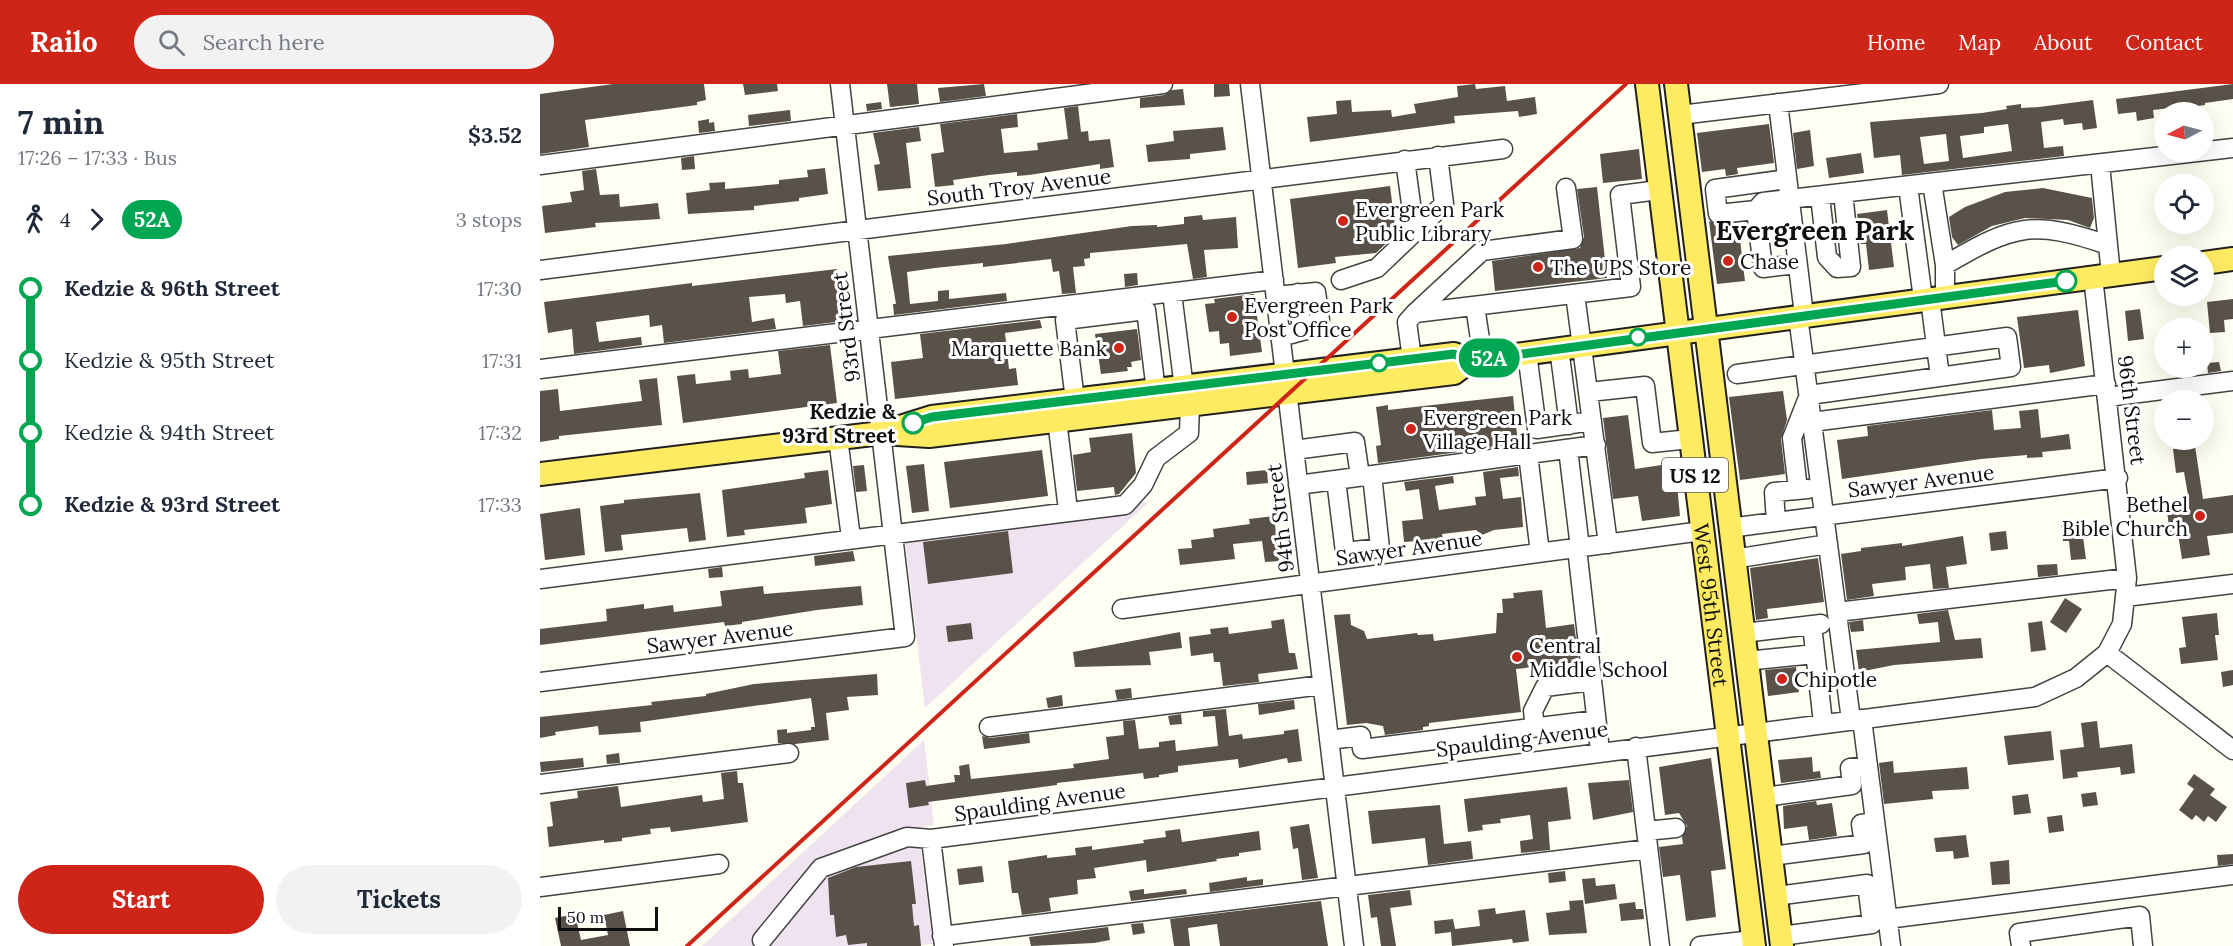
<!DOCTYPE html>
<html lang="en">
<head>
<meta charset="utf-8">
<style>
	:root { --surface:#fff; --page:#f2f2f3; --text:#1f2937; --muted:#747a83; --accent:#cf2418 }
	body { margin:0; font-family:Lora,serif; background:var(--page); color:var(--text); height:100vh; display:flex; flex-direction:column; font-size:22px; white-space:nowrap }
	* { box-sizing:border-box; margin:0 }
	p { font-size:20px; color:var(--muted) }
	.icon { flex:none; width:33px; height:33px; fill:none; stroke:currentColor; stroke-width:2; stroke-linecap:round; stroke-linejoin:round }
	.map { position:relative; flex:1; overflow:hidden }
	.side { display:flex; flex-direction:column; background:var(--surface); width:540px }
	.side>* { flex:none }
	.badge { padding:0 12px; border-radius:20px; font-size:21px; line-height:39px }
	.needle { width:39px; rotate:264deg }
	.tools { position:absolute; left:1614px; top:18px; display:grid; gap:12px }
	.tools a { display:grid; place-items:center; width:60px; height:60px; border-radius:50%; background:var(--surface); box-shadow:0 6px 24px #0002; font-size:30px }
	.scale { position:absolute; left:18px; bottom:15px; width:100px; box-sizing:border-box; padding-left:6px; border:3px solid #0f0f0f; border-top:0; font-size:16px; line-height:21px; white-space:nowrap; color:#0f0f0f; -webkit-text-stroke:4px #fff; paint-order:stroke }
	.map>.badge { position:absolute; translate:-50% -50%; box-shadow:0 0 0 3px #fff }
	.legs { display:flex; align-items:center; gap:9px; height:66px; padding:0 18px; font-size:20px }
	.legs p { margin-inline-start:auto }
	.overview { display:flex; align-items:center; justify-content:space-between; height:102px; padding:0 18px }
	h1 { font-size:33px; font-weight:700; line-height:45px }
	.action { display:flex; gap:12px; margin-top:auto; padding:12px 18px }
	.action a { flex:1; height:69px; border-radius:36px; background:var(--accent); color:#fff; font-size:24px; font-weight:700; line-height:69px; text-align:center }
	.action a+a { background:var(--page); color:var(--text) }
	ul { padding:0 18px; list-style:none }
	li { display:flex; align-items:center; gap:21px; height:72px; font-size:22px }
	li i { display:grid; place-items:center; width:9px; height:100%; margin:0 8px; background:currentColor }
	li i::after { content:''; width:15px; height:15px; margin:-8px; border:4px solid; border-radius:50%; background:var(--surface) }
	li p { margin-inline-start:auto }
	li:first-child i { background:linear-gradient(#0000 50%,currentColor 0) }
	li:last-child i { background:linear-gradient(currentColor 50%,#0000 0) }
	header { display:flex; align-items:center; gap:36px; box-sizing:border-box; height:84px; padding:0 30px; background:var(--accent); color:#fff }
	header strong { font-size:28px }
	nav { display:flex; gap:33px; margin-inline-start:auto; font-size:21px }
	.search { width:420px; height:54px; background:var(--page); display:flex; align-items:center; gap:15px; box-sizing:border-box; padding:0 21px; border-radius:33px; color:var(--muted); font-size:22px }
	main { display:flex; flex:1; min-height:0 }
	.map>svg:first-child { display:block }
</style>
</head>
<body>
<header>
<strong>Railo</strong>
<div class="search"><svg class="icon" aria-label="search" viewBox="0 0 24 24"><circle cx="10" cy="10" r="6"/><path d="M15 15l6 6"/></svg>Search here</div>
<nav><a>Home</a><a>Map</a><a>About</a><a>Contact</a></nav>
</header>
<main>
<section class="side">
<div class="overview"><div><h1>7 min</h1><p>17:26 – 17:33 · Bus</p></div><b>$3.52</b></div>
<div class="legs"><svg class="icon" aria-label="walk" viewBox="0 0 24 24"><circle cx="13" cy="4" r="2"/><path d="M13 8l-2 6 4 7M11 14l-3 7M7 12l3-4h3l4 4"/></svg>4<svg class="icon" aria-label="forward" viewBox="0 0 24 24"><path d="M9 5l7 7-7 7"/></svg><b class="badge" style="background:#00a651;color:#fff">52A</b><p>3 stops</p></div>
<ul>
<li><i style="color:#00a651"></i><b>Kedzie &amp; 96th Street</b><p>17:30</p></li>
<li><i style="color:#00a651"></i><span>Kedzie &amp; 95th Street</span><p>17:31</p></li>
<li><i style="color:#00a651"></i><span>Kedzie &amp; 94th Street</span><p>17:32</p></li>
<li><i style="color:#00a651"></i><b>Kedzie &amp; 93rd Street</b><p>17:33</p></li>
</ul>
<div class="action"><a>Start</a><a>Tickets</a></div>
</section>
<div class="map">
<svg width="1693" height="862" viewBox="0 0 1693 862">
	<rect width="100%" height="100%" fill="#fffef2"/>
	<path fill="#efe3ef" d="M609,418l-224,206 -21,-177 164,-21z
		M384,656l10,85 -16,3 15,116 -18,2h-213z"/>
	<path fill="#59524a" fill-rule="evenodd" d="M73,0h91l2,16 -9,2v3l-112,15 4,27 -49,7v-60z
		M203,0h34l1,7 -33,4z
		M347,0h30l2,20 -29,3z
		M444,0l2,12 -46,6 -2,-14z
		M674,0h15l1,12 -16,1z
		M935,0l1,5 29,-3 2,15 28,-4 2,17 -18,3 -1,-6 -64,5 1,7 -145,19 -3,-25 30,-3 -1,-13 15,-1 1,12 39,-2 1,7 24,-4 -2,-9 44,-7 -1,-11z
		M1693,0v15l-28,4v2l-7,1 1,6h-11l-1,-6 -34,4 1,8 -17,3 -1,-9 -18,2 -2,-15z
		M643,5l2,16 -45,3v-10l24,-3 8,-5z
		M1553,16l4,28 -14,2 -1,-7 -18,2 -1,-6 -22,3 3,26 19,-2 1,10 -162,19 -2,-20 -26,3 -4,-36 112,-9 25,-4 -1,-3 15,-2v4l18,-1zM1468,40l4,27 -49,7 -3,-22 24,-3v-6zM1406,50l3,27 -25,3 -4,-27z
		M341,18l1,7 -15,2 -1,-7z
		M538,22l3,26 7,-1 1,10 21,-2 4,28 -14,2v-5l-71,11 -12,1v-4l-28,3 -36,5 1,5 -19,2 -4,-33 13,-2 -4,-28 77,-10 1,13 -17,2 3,24 34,-3 -1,-7 31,-4 -4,-31z
		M250,26l1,11 -42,5 -1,-11z
		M169,35v4l5,-1 1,9 -16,2 -1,-12z
		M1229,40l5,39 -37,5 1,6 -12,2 -1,-7 -23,3 -5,-39z
		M379,43l2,14 -15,2 5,45 -33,3 -4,-26 6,-1 -7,-31z
		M683,43l3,23 -36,4v5l-42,3 -2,-17 28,-4 -1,-10z
		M1270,46l4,36 -17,3 -4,-36z
		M1099,65l3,30 -39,4 -3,-29z
		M1321,69l3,20 -35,5 -3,-20z
		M154,72l1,13 -13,1 -1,-12z
		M285,84l3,26 -29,4v3l-45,5v4l-66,4 -2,-21 24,-3 -1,-7 16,-1v7l54,-5v-4l29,-3 -1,-7z
		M56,85l4,26 19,-1 1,13 38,-4 2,16 -65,4 1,4 -51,6 -3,-27 30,-4 -2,-10 14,-2 -2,-19z
		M850,102l6,48 -20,19 -41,4 1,6 -38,5 -8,-69z
		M1057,103l10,91 -112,13 -3,-30 88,-13 4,-11 -7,-48z
		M1503,104l49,10 2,20 -4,10 -22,-8 -43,-2 -33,8 -34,19 -6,-8 -3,-20 16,-10 40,-15z
		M1347,126l7,57 -25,3 -3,-26h-5l-4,-30z
		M662,131l1,5 33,-3 2,31 -34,2 3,27 -14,2 -6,-35 -97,9v5l-6,1 1,7 -12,1 3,26 -14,1 -3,-23 -6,1 -2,-13 -68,8v-4l-48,5 -28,4 3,32 28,-3v-10l11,-1v9l57,-6 1,8 -113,14 -1,-11h3l-8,-48 118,-12 126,-18 25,-1v2l27,-3v-7z
		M1169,137l10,4 19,-2 7,58 -28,3z
		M297,185l7,52 -41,5 -3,-25 -14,2 -1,-9 -36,3 3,25 22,-4 2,11 -112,14 -2,-18 -12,2 -1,-12 -53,7 3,20 42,-5 1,8 -68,9 -2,-25 -24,4 -4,-31 148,-19v3z
		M597,189l1,12 -13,2 -1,-13z
		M714,210l8,58 -32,4 -1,-13 -9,1 -1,-13 -10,1 -4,-28 10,-1 -1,-4z
		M1693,215v20l-9,1 1,12 -15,1 -3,-31z
		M1600,225l4,30 -16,2 -3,-30z
		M1538,226l7,56 -35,7 -1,-8 -25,3 -7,-51z
		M500,236l2,8 -37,5 4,36 7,-1 2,17 -123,14 -4,-37 32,-4 -3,-24z
		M597,245l4,31 -10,2 1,5h-5l1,4 -27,3 -6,-40z
		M290,261l7,58 -154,20 -6,-47 18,-2 1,10 35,-4 -1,-9 18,-2 1,9 32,-4 -3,-23z
		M1679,278l2,9 -13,2 -1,-10z
		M117,294l5,47 -103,11v3l-19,3v-51l18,-2 2,22 82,-10 -3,-21z
		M1243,307l4,29 -6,19 4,35 -45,6 -11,-83z
		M973,312l5,48 -140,19 -2,-17 5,-1 -5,-38 12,-2v5z
		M1498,325l3,29 28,-4 2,15 -29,3 1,5 -16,1v-3l-46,4 -139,20 -5,-39 31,-4 -1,-10 125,-16 2,20 27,-2 -2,-17z
		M1088,331l7,54 40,-6 5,53 -38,5 -4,-25 -25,3 -10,-81z
		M592,349l4,40 -17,21 -4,1 -1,-8 -37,4 -4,-36 18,-3 -2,-14z
		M1655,362l8,53 30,-4v38l-26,3 3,19 -28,4 -4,-25 -8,1 -4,-32 23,-2 -5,-29 -8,1 -3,-24z
		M502,366l6,46 -98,12 -6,-46z
		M384,380l5,47 -17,2 -6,-47z
		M324,381l3,26 -11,1 -3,-26z
		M978,383l1,9 -19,2 3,21 18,-2 2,30 -29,3 -12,5 -6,-5 -34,4 1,5 -39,3 -2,-21 21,-2 -4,-30 -13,2 -2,-9 49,-6 1,7 -19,3 4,24 37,-5 -1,-8 11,-1 -3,-24z
		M288,386l4,34 -27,4 2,15 -63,7 1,5 -18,2 -5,-47 83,-12 -1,-5z
		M727,386l1,13 -21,2 -1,-13z
		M160,409l6,47 -17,2 -2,-14 -66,7 2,15 -18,2 -5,-46 24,-3v-3z
		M40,424l5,47 -40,5 -5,-46z
		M734,432l5,45 -14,1 -3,-21 -29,3 2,15 -55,6 -2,-16 14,-1 -1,-8 23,-3 -1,-8 37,-5 -1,-5z
		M1541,438l5,37 -15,1 -2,-19h-6l-2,-16z
		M468,447l5,42 -85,11 -5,-42z
		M1466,447l2,18 -17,2 -2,-18z
		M1423,452l4,28 -21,3 3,21 -16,1 -3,-25 -25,3 1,13 -34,4 2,12 -27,4 -6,-46 20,-3v-3l41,-5v3z
		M313,467l2,10 -40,5 -1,-10z
		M1278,474l6,44 -57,7 1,9 -12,2 -6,-52z
		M1517,480l1,11 -20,2 -1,-12z
		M182,483l1,10 -14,1 -1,-9z
		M223,502l1,8 97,-8 2,19 -46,5 -75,12v2l-17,2 -1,-4 -184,23v-16l67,-8 -1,-12 38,-5v5l29,-4 1,7 48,-6 -2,-15z
		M1002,506l4,38 28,-4 5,38 -63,7 5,43 -92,11v3l-6,1v3l-38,5 -2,-9 -17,-3 -19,2 -13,-110 16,-1 1,11 13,6 3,8 50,-6 1,2 15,-1 1,7 62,-8 1,-20h6l-1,-14 12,-1 -1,-5z
		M1525,514l17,11 -16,24 -16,-11z
		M1408,526l7,30 26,-2 2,20 -89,7 -35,7 -3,-22 84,-8 -2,-20 -19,2 -2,-10z
		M1677,529l2,22h-4l3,25 -37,4 -2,-16 7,-1 -4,-30z
		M744,535l5,34h6l3,16 -40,5 1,8 -36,4 -3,-24h-6l-1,-9 -22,3 -2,-19 22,-3 -1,-5 18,-2 1,7 43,-6 -1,-7z
		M1323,536l1,11 -13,1 -2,-10z
		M1502,537l4,29 -15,2 -3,-29z
		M431,539l2,16 -25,3 -2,-16z
		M640,548l2,16 -33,4 2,13 -76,2 -2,-15z
		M1256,583l3,25 -31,4 -3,-26z
		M1693,586v15l-10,2 -2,-15z
		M337,590l1,21 -31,2 2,13 -23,3 3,27 -34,4 -17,-1 -1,-13 10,-1v4l24,-3v-3h4l-4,-29 -171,24 1,10 -42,3 -1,-9 -43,6 1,3 -16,3v-21l112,-12 -1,-3 55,-6v-2l48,-10z
		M591,604l1,10 -15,2 -2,-10z
		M522,611l1,11 -15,2 -2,-10z
		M754,616l1,9 -36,6 -1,-11z
		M686,625l3,27 13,-2 1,5 41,-5v-3l14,-2 4,32 -14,2 -1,-5 -48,10 -1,-9 -60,7v6l-19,3v2l-15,2 -1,-6 -86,10v2l-129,17 1,3 -20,3 -3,-25 19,-3 1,6 29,-4 -1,-7h6l-1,-9 10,-2 2,15 103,-11 -1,-4 36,-5 -3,-22 18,-2 -1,-14 12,-1 4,29 20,-2v-5l16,-2 1,11 42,-5 -3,-30 -12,1v-6z
		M641,630l1,10 -12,1 -2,-9z
		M1557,637l3,27 32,-4 3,29 -14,2 -1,-8 -43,5 1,5 -15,2 -3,-29 24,-3 -3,-24z
		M1511,647l3,29 -46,5 -4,-29z
		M489,649l1,10 -46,6 -2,-13 8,2z
		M79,669l1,10 -13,1 -1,-9z
		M1272,673l1,15 7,-1 1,7 -40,5 -3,-23z
		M43,674l1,9 -43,5 -1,-10z
		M1171,674l15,111 -15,2 5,46 -30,4 -6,-46 -17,2 -4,-30 24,-3 -1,-7 5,-11 -8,-13 -14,2 -6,-48z
		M1353,677l1,12 73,-6 2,22 -37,2 1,8 -49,5 -5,-41z
		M197,687l1,12h5l5,39 -77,10 -1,-5 -20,2 1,5 -29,4v3l-18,2v-3l-55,7 -2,-20 6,-1 -3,-24 28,-4 -1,-7 41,-5 3,21 81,-12 1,7 21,-3 -3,-26z
		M1654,690l21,15 -5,6 17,12 -11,15 -8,-6 -4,6 -8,-7 -4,5 -13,-10 15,-21 -7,-5z
		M1089,696l4,32 -40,8 -5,-37z
		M1027,703l4,32 -23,3 2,28 -29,3 -1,-12 13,-2 -3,-24 -30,4 1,4 -19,2 1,5 -15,2 -4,-33z
		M1556,708l2,13 -15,2 -2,-13z
		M1488,710l3,19 -17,2 -2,-19z
		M1276,717l1,4 15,-2 5,33 -28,4 -2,-14 -23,3 -1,-23z
		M900,721l4,39 27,-3 2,18 -45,6 -3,-27 -53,6 -4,-33z
		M1522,731l2,16 -15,2 -2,-16z
		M769,740l9,54 -16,2 -4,-32 -5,1 -3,-22z
		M640,745l2,13 77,-11 2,19 -22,3v3l-23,3 1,2 -70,11 -1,-12 -52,8 2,10 -19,2 1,14 -29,4 2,13 -29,4 -4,-22h-6l-4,-32 39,-6v3l29,-3 -1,-7 17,-2v4l52,-7 -1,-3 23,-3 -1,-6z
		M1426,751l3,22 -15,2 -1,-8 -17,1 -2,-14z
		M1693,770v10l-15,2 -1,-11z
		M1469,776l1,24 -18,1 -2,-23z
		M371,777l5,43h-4l2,22 5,-1 2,21h-54v-3l-19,2 -2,-10 -10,2 -2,-22h-4l-2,-37 28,-11z
		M442,782l2,16 -25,3 -2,-16z
		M1025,787l1,10 -17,2 -1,-10z
		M707,793v4l16,-2v6l-53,7 -1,-9z
		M1055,794l1,8 19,-2 2,15 -32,5 -3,-25z
		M604,805v5l42,-5 1,5 -56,7 -2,-10z
		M870,806l2,15 -22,3 6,38h-15l-4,-29 -6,1 -3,-23z
		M1043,816l4,33 -38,2 -3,-22 24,-3 -1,-9z
		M781,817l7,45h-108l-3,-22 -29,4 2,18h-16l-4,-27z
		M1095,818l1,7h7l1,10 -23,2 -2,-17z
		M955,824l1,6 29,-4 4,31 -16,2 -1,-4 -60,7 -1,-14 -16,2 -1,-13 19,-2 2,10 25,-3 -2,-16z
		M83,827l7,35h-69l-6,-28 20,-4 6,26 27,-5 -4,-20z
		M603,839l2,10 -12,2 -2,-11z
		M568,843l2,13 -16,3 -63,3 -2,-9z"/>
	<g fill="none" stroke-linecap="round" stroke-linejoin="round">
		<defs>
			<path id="minor" d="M710,0l104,862
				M1238,19l26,212
				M1140,31l259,-31
				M865,76l10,73
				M1560,80l11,111
				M0,81l623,-81
				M1247,95l-72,10 3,25 38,-4 7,-8 470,-54
				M1392,99l13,82v32
				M1368,102l15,113
				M1280,112l7,61 10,11 14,-1 -8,-74
				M1216,126l1,9 34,-4
				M1217,135l6,49 34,-4
				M1405,181c68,-40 87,-46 163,-20
				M0,186l963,-121
				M801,196l36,-12 67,-64 -6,-48
				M632,209l12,95
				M758,209l4,38
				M1035,210l33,250
				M736,212l40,-4 4,28 -14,10 -26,7
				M1390,215l10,78
				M935,222l8,53
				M875,229l67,-62 91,-12 -7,-51
				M1258,232l53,404
				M1019,264l10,77
				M987,269l10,76 55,-8
				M872,275l-5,-37 8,-9 216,-26 -11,-92 39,-5
				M0,285l734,-89
				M1197,290l270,-37 4,30 -202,28 -17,43 6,52
				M1049,308l56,-6 7,57 38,-4
				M1568,313l125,-16
				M535,316l-10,-80 81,-10 10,81
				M517,336l11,90
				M1272,338l294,-38
				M298,354l13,100
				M1028,365l12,99
				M754,366l61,-8 5,34
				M988,370l12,99
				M796,396l9,72 35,-4 -8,-73
				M758,401l298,-40
				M1236,438l-2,-30 34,-3
				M1189,444l389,-50
				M1037,464l23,203
				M1193,475l95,-15
				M0,495l585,-74 18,-20 13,-27 33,-25 1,-29
				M1585,513l108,-13
				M582,525l580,-78
				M1297,528l290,-34
				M1272,541l11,98
				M1203,549l78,-9
				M1567,569l126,97
				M1206,577l69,-7
				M0,598l365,-45 -65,-553
				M1322,635l29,227
				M449,643l333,-42
				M995,643l-2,-16 12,-24 47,-6
				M789,656l32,-4 1,13 234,-29
				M1096,663l24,199
				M0,700l249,-31
				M1224,713l88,-12 -2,-17 18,-2
				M1106,747l30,-3
				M391,755l13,107
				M1231,772l93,-12 -3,-20 14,-2
				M0,803l179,-23
				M1236,812l91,-12 5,40 -91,12
				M1347,835l346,-44
				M402,852l706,-87
				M222,856l59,-72 86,-31 24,2 1104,-142 41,-19 31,-25 15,-29 5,-46 -34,-301
				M1160,862l53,-6
				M1481,862l-2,-13 121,-17 3,30"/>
			<g id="major">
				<path id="s1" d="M1107,0l107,862"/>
				<path d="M1136,0l106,862"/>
				<path d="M1664,179l29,-4"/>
				<path d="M354,345l38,-12 522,-63 16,7"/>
				<path d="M0,390l341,-41 48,3 525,-63 16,-12 694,-93"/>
			</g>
		</defs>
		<use href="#minor" stroke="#424242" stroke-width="21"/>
		<use href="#major" stroke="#202020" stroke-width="26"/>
		<use href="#minor" stroke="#fff" stroke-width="18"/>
		<use href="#major" stroke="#ffeb62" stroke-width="22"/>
		<path stroke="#cf2418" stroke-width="4" d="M147,862l939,-862"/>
	</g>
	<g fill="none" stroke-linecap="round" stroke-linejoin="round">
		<defs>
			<path id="line-1" d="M373,339l19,-6 522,-63 16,7 596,-80"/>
		</defs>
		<use href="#line-1" stroke="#fff" stroke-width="14"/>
		<use href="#line-1" stroke="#00a651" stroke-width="9"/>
	</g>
	<g fill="#cf2418" stroke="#fff" stroke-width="2">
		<circle cx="803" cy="137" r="6"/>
		<circle cx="1188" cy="177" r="6"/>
		<circle cx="998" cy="183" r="6"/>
		<circle cx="692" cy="233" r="6"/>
		<circle cx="579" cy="264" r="6"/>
		<circle cx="871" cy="345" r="6"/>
		<circle cx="1660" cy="432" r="6"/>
		<circle cx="977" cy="573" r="6"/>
		<circle cx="1242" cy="595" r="6"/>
	</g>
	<g fill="#fff" stroke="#00a651" stroke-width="3">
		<circle cx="1526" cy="197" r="10"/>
		<circle cx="1098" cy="253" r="8"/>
		<circle cx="839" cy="279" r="8"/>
		<circle cx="373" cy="339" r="10"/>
	</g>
	<g text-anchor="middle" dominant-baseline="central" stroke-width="6" stroke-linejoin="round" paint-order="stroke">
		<rect fill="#fff" stroke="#575757" stroke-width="1.5" x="1122" y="374" width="66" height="34" rx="4.5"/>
		<g font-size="20" font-weight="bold" fill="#0f0f0f">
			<text x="1155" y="391">US 12</text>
		</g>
		<g font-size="21" fill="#0f0f0f" stroke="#fff">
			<text transform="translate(479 103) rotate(-7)">South Troy Avenue</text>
			<text transform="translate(306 243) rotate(-97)">93rd Street</text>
			<text transform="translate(1592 326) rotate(83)">96th Street</text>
			<text transform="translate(1381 397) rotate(-7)">Sawyer Avenue</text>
			<text transform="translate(740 434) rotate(-97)">94th Street</text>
			<text transform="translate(869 464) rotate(-8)">Sawyer Avenue</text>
			<text stroke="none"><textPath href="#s1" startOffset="525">West 95th Street</textPath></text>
			<text transform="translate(180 553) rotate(-7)">Sawyer Avenue</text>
			<text transform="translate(982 655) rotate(-7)">Spaulding Avenue</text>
			<text transform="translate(500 718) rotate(-8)">Spaulding Avenue</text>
		</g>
		<g font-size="21" fill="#0f0f0f" stroke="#fff" text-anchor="start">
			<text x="815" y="125">Evergreen Park<tspan x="815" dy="24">Public Library</tspan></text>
			<text x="1200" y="177">Chase</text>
			<text x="1010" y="183">The UPS Store</text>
			<text x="704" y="221">Evergreen Park<tspan x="704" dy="24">Post Office</tspan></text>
			<text x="567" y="264" text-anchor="end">Marquette Bank</text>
			<text x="883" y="333">Evergreen Park<tspan x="883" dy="24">Village Hall</tspan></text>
			<text x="1648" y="420" text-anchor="end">Bethel<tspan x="1648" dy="24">Bible Church</tspan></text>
			<text x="989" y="561">Central<tspan x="989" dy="24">Middle School</tspan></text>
			<text x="1254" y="595">Chipotle</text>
		</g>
		<g font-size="21" font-weight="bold" fill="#0f0f0f" stroke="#fff" text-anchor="end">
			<text x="356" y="327">Kedzie &amp;<tspan x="356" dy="24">93rd Street</tspan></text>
		</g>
		<g font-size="27" font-weight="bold" fill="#0f0f0f" stroke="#fff">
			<text x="1275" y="146">Evergreen Park</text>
		</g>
	</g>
</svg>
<div class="tools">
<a><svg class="needle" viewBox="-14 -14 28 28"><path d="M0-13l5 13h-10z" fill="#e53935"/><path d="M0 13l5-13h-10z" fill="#747a83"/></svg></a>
<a><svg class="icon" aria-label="locate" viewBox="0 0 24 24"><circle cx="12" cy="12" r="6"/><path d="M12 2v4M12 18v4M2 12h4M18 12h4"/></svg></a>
<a><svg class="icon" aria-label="layers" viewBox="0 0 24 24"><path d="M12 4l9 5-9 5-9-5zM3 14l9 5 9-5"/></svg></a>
<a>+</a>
<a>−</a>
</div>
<div class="scale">50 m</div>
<b class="badge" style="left:949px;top:274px;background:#00a651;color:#fff">52A</b>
</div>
</main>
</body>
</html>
